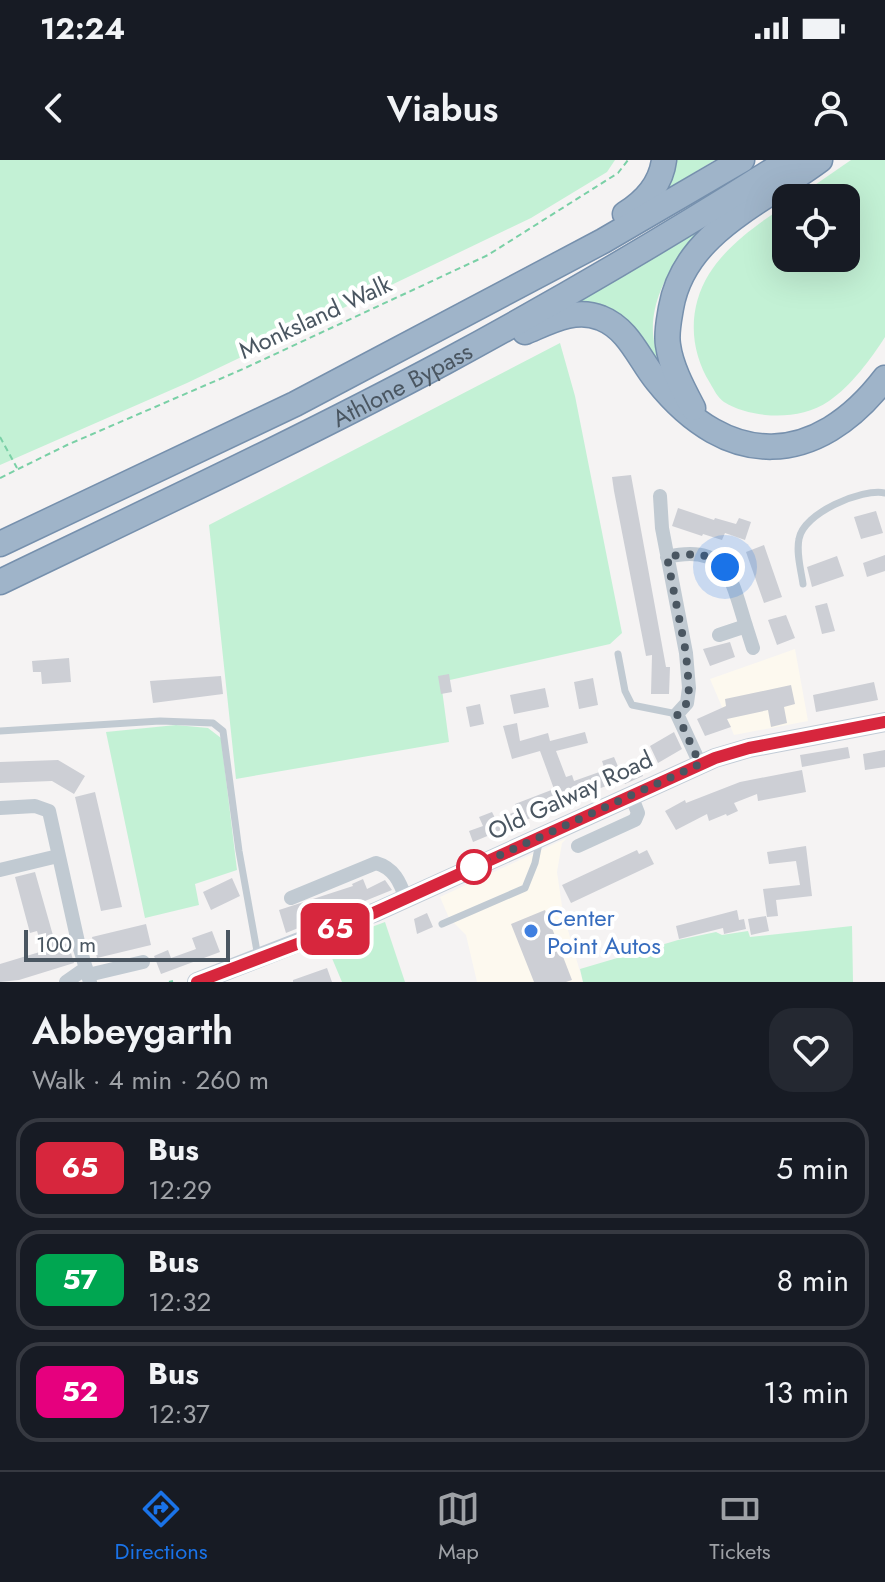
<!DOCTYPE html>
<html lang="en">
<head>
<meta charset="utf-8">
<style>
	:root { --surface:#171b24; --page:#242831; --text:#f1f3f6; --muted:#9ea1a6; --line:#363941; --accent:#1a73e8 }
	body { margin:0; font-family:Jost,sans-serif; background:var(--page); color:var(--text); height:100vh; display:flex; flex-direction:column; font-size:30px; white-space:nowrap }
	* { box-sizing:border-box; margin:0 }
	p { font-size:26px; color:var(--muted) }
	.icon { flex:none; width:44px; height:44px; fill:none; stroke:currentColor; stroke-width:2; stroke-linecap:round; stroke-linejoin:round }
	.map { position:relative; height:822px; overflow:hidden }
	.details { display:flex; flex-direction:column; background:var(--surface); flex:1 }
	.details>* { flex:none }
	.badge { padding:0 16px; border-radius:12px; font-size:28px; line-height:52px }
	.tools { position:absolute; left:772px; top:24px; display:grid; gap:16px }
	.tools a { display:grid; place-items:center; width:88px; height:88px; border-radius:16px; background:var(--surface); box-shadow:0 8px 32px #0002; font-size:40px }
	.scale { position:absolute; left:24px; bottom:20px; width:206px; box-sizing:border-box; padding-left:8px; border:4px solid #4a5661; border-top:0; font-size:22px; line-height:28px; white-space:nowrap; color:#4a5661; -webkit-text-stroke:6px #fff; paint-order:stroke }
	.you { position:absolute; width:40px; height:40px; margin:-20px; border:6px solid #fff; border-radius:50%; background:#1a73e8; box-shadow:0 0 0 12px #1a73e833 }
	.map>.badge { position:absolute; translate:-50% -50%; box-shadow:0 0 0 4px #fff }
	.round { display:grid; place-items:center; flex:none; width:84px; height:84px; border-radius:24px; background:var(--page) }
	.overview { display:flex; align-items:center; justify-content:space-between; height:136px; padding:0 32px }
	h1 { font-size:38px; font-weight:600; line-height:60px }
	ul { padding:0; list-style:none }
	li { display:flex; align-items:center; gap:24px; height:100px; margin:0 16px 12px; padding:0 16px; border:4px solid var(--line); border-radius:24px }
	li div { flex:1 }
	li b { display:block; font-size:30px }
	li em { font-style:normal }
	li .badge { min-width:88px; font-weight:700; text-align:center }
	.status { display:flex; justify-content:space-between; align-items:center; height:56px; padding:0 40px; background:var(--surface); direction:ltr }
	.status svg { height:22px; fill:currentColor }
	header { display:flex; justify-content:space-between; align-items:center; height:104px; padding:0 32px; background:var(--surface); font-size:36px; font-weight:600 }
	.dock { display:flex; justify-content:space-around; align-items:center; height:112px; border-top:2px solid var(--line); background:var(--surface); font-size:22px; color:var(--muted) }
	.dock a { display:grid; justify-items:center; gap:4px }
	.dock .on { color:var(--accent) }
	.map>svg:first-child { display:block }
</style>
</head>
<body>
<div class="status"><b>12:24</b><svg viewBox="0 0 49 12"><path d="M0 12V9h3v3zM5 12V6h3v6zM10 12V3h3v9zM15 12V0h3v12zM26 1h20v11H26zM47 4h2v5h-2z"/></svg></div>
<header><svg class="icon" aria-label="back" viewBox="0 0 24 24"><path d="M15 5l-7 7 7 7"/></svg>Viabus<svg class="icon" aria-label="person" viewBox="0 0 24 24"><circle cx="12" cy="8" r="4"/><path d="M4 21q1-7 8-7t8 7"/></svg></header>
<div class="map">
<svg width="885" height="822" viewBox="0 0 885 822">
	<rect width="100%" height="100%" fill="#f5f3f3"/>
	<path fill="#fdf9ef" d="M795,489l13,72 -74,14 -24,-56z
		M567,678l-5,5 -5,29 6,41 20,69h-106l-11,-47 -17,-17 -9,-21z"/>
	<path fill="#c3f1d5" d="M0,0h615l-8,12 -76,46 -344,165 -187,82z
		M668,0h47l-53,32z
		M851,0h34v177c-14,22 -34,49 -56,64 -19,13 -42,16 -64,14 -15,-2 -28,-5 -41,-13 -6,-4 -10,-12 -14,-19 -21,-34 -22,-75 -1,-109 19,-30 49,-50 77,-69v53h60v-60h-50z
		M700,70c-24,28 -49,64 -47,103 1,13 5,26 7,38l-88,-67z
		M560,183l15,53 47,237 -12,11 -169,38 8,60 -213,37 -27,-254z
		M176,565l32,3 13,10 16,132 -42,14 4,21 -54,13 -39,-186z
		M385,762l20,60h-63l-16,-38z
		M852,766l1,56h-270l-3,-13 98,-29 38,-8 6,3 26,-4 2,6z"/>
	<path fill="#cdcfd5" d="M631,315l35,192h4l-1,27h-18l1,-39 -6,1 -32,-165 -2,-14z
		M678,348l36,12 1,-2 21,6 3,-6 12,4 -6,18 -20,-7 -3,7 -19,-6 -1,2 -30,-10z
		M876,351l7,22 -22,6 -7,-22z
		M764,385l18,52 -18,6 -18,-51z
		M885,395v16l-18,6 -4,-14z
		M837,396l7,20 -32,11 -5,-20z
		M827,443l8,28 -13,3 -7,-28z
		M786,455l9,23 -18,7 -9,-25z
		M730,482l5,15 -25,9 -7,-17z
		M69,498l2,24 -29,2 -1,-12h-8l-1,-11z
		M449,514l3,18 -11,2 -3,-18z
		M221,516l2,18 -70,9 -3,-22z
		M593,518l5,27 -19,4 -5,-27z
		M874,522l4,18 -62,12 -3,-17z
		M791,525l4,19 -11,3 3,16 -16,4 -3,-17 -41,9 4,8 -26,9 -8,-17 29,-13 -1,-7z
		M545,528l4,19 -35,7 -4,-19z
		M480,544l4,20 -14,3 -4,-20z
		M517,563l3,18 28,-8 2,8 35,-9 3,11 -32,8 10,26 6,-2 2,6 31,-11 -3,-9 12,-4 6,14 18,-7 5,12 -18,8 -2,-4 -50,18 1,2 -101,42 -4,-11 14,-5 -4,-9 13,-5 4,8 21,-9 -2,-7 39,-15 -14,-38 -28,8 -9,-33z
		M674,572l8,17 -24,14 -8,-17z
		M848,587l2,11 -48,9 -2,-12z
		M885,590v17l-20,3 -2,-16z
		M58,600l27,16 -11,18 -22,-13 -52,2v-21z
		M802,610l4,22 -48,9 -1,-7 -23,9 4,8 -11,5 -1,-2 -17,7 -2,-7 -31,16 -11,-19 20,-11 1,3 54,-21z
		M95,632l27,115 -21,4 -26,-114z
		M806,686l6,50 -36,4 2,16 -11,1 -4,-28 37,-4 -4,-24 -27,3 -2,-12z
		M637,690l2,4 8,-4 7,14 -83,39 -9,-18z
		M35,712l21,74 12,-3 6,20 -55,17 -19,2v-18l43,-13 -6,-20 -7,2 -15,-56z
		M232,718l8,18 -29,14 -8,-18z
		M363,719l4,10 18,-9 7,10 -106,43 -7,-23 74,-24 -1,-2z
		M545,750l27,70 -6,2h-32l-23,-58z
		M737,750l2,10 5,-1 2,10 -22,5 -1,-6 -44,11 -3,-13z
		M427,753l6,14 -16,7 -3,-15z
		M766,756l3,15 -18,4 -3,-16z
		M146,764l5,21 -54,13 -5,-21z
		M212,771l8,21 -59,22 -7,-18 14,-6 3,8 25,-9 -4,-11z
		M348,777l4,9 -20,7 -3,-9z
		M327,808l5,14h-39v-2z"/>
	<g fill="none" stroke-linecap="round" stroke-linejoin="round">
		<defs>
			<g id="trunk">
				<path d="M625,54c21,-13 36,-30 39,-54"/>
				<path d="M525,172c24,-10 50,-25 76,-14 28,11 38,41 56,63 71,89 159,87 228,-3"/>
				<path d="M693,248c-10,-19 -22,-41 -25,-63 -2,-12 1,-25 3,-37 13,-76 93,-106 149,-148"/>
				<path d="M0,384l295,-140 308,-163 139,-81"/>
				<path id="s1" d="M0,422c149,-72 299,-142 445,-220 117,-63 232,-131 344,-202"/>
			</g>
		</defs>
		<use href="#trunk" stroke="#7690ad" stroke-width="27"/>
		<path stroke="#7ad0a6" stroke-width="2" stroke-dasharray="6 4" stroke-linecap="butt" d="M0,277l17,31
			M0,318l67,-33 176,-76 245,-114 130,-82 10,-13
			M169,822l4,-1"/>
		<path stroke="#c1cad2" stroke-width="7" d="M803,424c-2,-14 -7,-31 -4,-45 4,-26 63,-51 86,-46
			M618,494l7,37 7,14 45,9
			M0,571l160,-10 53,2 10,8 16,120 19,106
			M442,764l83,-36 10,-25 4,-20"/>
		<path stroke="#c1cad2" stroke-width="14" d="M660,336l2,32 24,125 3,35 -2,15 -10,11 23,50
			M667,397c61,-14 64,22 79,69l-27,9
			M746,466l7,22
			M0,648l35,-2 14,5 29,131 12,40
			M578,686l57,-26 3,-7 -7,-18
			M0,710l58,-14
			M291,738l85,-35c18,5 24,19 30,36
			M88,815l55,-13
			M66,822l20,-14"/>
		<path stroke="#c1cbd6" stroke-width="20" d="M197,822l179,-70 339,-154 34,-10 136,-26"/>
		<use href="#trunk" stroke="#9fb4c9" stroke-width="24"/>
	</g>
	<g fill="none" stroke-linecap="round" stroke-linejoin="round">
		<defs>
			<path id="line" d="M197,822l150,-57 368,-167 34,-10 136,-26"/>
		</defs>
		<use href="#line" stroke="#fff" stroke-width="18"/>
		<use href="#line" stroke="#d7263d" stroke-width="12"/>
		<path stroke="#4a5661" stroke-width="8" stroke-dasharray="0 14.4" d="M474,707l226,-103 -23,-50 10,-11 2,-15 -3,-35 -19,-96c20,-4 44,-5 58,10"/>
	</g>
	<circle fill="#fff" stroke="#d7263d" stroke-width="4" cx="474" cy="707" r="16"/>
	<circle fill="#3f7fe0" stroke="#fff" stroke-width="3" cx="531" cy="771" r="8"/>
	<g text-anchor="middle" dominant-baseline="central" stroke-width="8" stroke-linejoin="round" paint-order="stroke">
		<g font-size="24" fill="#4a5661" stroke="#fff">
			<text transform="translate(315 157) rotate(-25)">Monksland Walk</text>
			<text stroke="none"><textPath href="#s1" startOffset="448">Athlone Bypass</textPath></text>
			<text transform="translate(570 635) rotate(-25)">Old Galway Road</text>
		</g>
		<g font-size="24" fill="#366cbe" stroke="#fff" text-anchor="start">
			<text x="547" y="757">Center<tspan x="547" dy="28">Point Autos</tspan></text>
		</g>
	</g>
</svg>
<div class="tools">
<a><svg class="icon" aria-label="locate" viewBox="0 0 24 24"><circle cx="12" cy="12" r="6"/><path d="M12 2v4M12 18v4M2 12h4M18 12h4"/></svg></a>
</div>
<div class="scale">100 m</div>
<div class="you" style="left:725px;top:407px"></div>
<b class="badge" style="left:335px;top:769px;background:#d7263d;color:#fff">65</b>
</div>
<section class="details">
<div class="overview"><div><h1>Abbeygarth</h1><p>Walk · 4 min · 260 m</p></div><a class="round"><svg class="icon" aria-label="heart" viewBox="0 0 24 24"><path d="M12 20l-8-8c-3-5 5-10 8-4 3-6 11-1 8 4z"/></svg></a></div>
<ul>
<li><span class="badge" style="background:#d7263d;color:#fff">65</span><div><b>Bus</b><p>12:29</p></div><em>5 min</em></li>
<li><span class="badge" style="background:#00a651;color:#fff">57</span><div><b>Bus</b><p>12:32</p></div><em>8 min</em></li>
<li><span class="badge" style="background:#e6007e;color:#fff">52</span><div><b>Bus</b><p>12:37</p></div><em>13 min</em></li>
</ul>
</section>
<nav class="dock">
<a class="on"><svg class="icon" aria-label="directions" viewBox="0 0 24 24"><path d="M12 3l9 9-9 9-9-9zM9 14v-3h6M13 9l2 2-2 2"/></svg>Directions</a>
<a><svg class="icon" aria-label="map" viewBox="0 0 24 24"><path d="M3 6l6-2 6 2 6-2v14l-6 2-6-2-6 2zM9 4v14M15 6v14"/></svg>Map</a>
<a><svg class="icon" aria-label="tickets" viewBox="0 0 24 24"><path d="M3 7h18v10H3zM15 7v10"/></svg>Tickets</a>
</nav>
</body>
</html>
